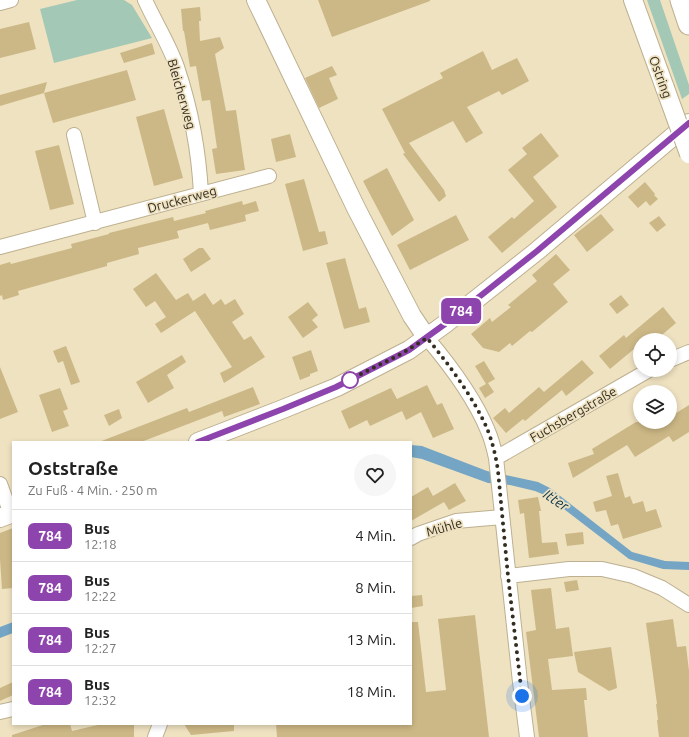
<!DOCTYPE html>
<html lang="de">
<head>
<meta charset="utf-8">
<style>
	:root { --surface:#fff; --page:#f6f6f6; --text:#222; --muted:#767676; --line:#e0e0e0 }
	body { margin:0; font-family:Ubuntu,sans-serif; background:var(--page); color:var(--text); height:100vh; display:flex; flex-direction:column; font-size:15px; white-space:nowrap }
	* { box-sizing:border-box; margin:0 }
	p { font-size:13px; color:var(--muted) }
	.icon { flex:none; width:22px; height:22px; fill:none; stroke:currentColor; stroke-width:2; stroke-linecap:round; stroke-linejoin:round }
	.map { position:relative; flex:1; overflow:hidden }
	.side { position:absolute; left:12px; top:441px; width:400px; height:284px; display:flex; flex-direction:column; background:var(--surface); border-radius:0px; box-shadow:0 2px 6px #0003 }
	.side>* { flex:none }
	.badge { padding:0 8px; border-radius:6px; font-size:14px; line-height:26px }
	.fabs { position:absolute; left:633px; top:333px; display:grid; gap:8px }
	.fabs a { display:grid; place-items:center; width:44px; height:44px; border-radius:50%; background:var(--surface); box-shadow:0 2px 6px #0003; font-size:20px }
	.you { position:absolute; width:20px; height:20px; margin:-10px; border:3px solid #fff; border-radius:50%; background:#1a73e8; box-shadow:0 0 0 6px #1a73e833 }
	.map>.badge { position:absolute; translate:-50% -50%; box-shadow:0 0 0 2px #fff }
	.round { display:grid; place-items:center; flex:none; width:42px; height:42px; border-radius:21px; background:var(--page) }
	.summary { display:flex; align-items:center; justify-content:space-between; height:68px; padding:0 16px }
	h1 { font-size:19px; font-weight:700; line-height:30px }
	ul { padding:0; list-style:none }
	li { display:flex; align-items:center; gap:12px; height:52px; padding:0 16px; border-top:1px solid var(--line) }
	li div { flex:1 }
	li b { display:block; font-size:15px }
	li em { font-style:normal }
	li .badge { min-width:44px; font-weight:700; text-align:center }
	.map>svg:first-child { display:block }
</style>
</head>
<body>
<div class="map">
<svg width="689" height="737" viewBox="0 0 689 737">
	<rect width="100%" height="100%" fill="#efe2c1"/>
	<path fill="#a4c8b6" d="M77,0h47l8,5 20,33 -98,25 -14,-54z
		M647,0h13l29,85v9l-7,5z"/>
	<path fill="#74a5c4" d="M411,445l11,1 65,25 51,11 12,6 82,64 33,9 24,1v8l-26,-1 -34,-10 -82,-63 -12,-5 -25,-6 -22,-2 -66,-24 -11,-2z
		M13,622v11l-13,5v-11z"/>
	<path fill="#ccb886" d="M318,0h112v1l-98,36z
		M200,7l1,14h-2l1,20 20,-4 4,11 -9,6 11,57 10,-1 9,60 -29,4 -4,-25 5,-1 -7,-48 -8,1 -6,-35 -6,1 -6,-36h-1l-2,-22z
		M29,22l7,27 -36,9v-29z
		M152,43l3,11 -31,9 -4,-10z
		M483,51l9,19 25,-12 12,23 -27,14 -3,-4 -32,16 16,26 -17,10 -13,-22 -44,22 35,47 2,6 -7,6 -36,-48 2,-1 -23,-44 61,-31 -3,-5z
		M332,66l5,9 -8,3 9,21 -19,9 -14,-30z
		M127,70l9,30 -83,23 -9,-30z
		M47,82l-3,11 -44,13v-11z
		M164,109l19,69 -29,8 -18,-69z
		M541,133l18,23 -26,21 24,30 -55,46 -14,-16 24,-20 2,2 20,-18 -26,-31 19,-16 -5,-6z
		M290,134l6,23 -20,5 -5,-23z
		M59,145l15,59 -24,6 -15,-59z
		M387,168l27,52 -22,16 -29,-55z
		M304,179l15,53 6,-1 3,13 -25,7 -18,-67z
		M645,182l10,12 -1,1 4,4 -8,7 -4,-5 -8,7 -10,-11z
		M242,201l1,4 13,-4 3,10 -14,4 1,6 -36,9 -2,-7 -31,8 2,7 -41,10 1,6 -32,9v3l-89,25 1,4 -16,5 -1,-5 -2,1v-31l10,-3 1,2 61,-16 -1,-4 38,-10v-1l64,-16 1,4 32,-8 -1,-2z
		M601,214l13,16 -27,22 -13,-17z
		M456,215l13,25 -59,30 -13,-25z
		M659,216l7,9 -9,7 -8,-9z
		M199,248h4l8,11 -20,13 -8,-13z
		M556,254l14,16 -17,14 15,18 -36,30 -2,-1 -18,15 -2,-3 -11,9 -16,-4 -12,-14 19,-16 2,4 19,-15 -3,-2 29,-24 -5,-6z
		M345,258l14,51 7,-2 4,15 -26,7 -18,-66z
		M156,273l20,27 12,-7 5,8 12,-8 8,12 8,-6 4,6 10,-6 9,15 -12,8 12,18 7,-4 14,21 -41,26 -4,-10 12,-6 -37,-56 -34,22 -6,-9 11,-7 -11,-16 -9,6 -13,-18z
		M621,295l8,10 -12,9 -8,-10z
		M308,302l10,13 -6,5 6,7 -15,11 -15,-21z
		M663,307l13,16 -20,17h-16v4l-30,25 -11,-13 25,-21 2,3z
		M66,346l14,36 -9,3 -8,-24 -5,2 -5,-12z
		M311,350l7,21 -8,3v2l-10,4 -8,-23z
		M182,355l4,7 -19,13 7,13 -26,15 -12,-21z
		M582,360l12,13 -28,23 -4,-6 -37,31 -2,-2 -17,14 -13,-15 12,-10 4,5 30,-26 5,5z
		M484,361l11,18 -7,4 6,9 -9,6 -6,-10 7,-4 -11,-18z
		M0,367l18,45 -18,7z
		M427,385l10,20 5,-2 12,26 -21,9 -12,-26 -15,8 -4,-9 -32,15 -3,-6 -18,9 -8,-18 50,-23 6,11z
		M253,387l7,17 -36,13 -2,-6 -81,31h-42l88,-34 2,4z
		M60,388l8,21 -5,2 6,15 -17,6 -13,-37z
		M689,405v27l-16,10 -4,-6 -34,21 -8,-12 -54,33 -5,-15 26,-9 -2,-5 44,-27h16l3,4 7,-4h8v-5z
		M119,409l3,9 -13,8 -5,-11z
		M618,473l7,25 5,-2 3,8 10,-3 3,11 10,-3 6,18 -39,12 -5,-15 -7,2 -5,-16 -10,2 -3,-10 19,-6 -6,-20z
		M455,483l11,18 -17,9 -5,-8 -33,19v-24l17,-10 5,9z
		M538,497l3,14h-2l3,32 15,-1 2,12 -30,4 -5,-45 -4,1 -2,-14z
		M13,528v60l-11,1 -2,-30v-26z
		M583,532l1,12 -17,2 -2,-12z
		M577,580l2,10 -13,2 -2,-10z
		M551,588l5,41 13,-2 4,29 -25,3 4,31 34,-2 1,12h-3l4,37h-49l-13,-105 10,-2 -5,-40z
		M422,595l1,11 -12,2v-12z
		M475,615l14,122h-212l-1,-13h135v-102h7l8,70 20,-2 -8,-71z
		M673,619l4,28 9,-1 3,25v66h-30l-2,-17h1l-2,-16h1l-11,-81z
		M611,647l6,41 -8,3 -31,-19 -4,-20z
		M13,682v13l-13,6v-13z
		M46,724h24l2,7 30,-7h32v13h-122v-2z
		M184,724h50v7l-43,4z"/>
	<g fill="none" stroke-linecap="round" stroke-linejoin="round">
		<defs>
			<path id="minor" d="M145,0c10,22 24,44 32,67 13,39 22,86 24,127
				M0,3l11,-3
				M74,135l21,88
				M0,247l269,-71
				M427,338c22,26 48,61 61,93 4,9 6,18 8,27l24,224 7,55
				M670,360l19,-8
				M496,458l153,-88
				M0,484l11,30
				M411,538l7,-4 38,-13 46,-4
				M508,576l61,-7h33l31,7 29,12 27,17
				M0,712l13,-3
				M155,737l5,-13"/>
			<path id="major" d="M256,0l100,208 56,108 15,22
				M633,0l32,88
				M198,442l85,-33 54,-22 72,-37 36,-26 92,-73 152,-128
				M0,518l13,-5"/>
			<path id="highway" d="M681,0l8,24"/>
		</defs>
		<use href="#minor" stroke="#bdb090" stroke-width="16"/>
		<use href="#major" stroke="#bdb090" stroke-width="20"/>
		<use href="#highway" stroke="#bdb090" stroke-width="23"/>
		<use href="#minor" stroke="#fff" stroke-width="14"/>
		<use href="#major" stroke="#fff" stroke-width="18"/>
		<use href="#highway" stroke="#fff" stroke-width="21"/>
		<defs>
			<path id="major-bridge" d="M665,88l24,66"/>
		</defs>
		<use href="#major-bridge" stroke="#bdb090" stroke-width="20" stroke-linecap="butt"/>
		<use href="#major-bridge" stroke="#fff" stroke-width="18"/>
	</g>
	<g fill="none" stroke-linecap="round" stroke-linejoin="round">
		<defs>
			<path id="line" d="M198,442l85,-33 53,-22 73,-37 36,-26 92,-73 152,-128"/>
		</defs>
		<use href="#line" stroke="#fff" stroke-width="9"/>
		<use href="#line" stroke="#8e44ad" stroke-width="6"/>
		<path stroke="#342e22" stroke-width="4" stroke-dasharray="0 7.2" d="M350,380h-1l52,-26 26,-16c21,25 49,63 61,93 5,13 8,26 10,40l10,105 14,120"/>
	</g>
	<circle fill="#fff" stroke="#8e44ad" stroke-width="2" cx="350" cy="380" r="8"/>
	<g text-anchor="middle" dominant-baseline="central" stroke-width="3.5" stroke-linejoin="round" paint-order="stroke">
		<g font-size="13" fill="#342e22" stroke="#efe2c1">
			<text transform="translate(661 77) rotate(70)">Ostring</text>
			<text transform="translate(182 94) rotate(74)">Bleicherweg</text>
			<text transform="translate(182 199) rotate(-15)">Druckerweg</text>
			<text transform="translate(573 414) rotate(-30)">Fuchsbergstraße</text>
			<text transform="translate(444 527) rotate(-16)">Mühle</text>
		</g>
		<g font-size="14" font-style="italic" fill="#093349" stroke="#efe2c1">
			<text transform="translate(556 500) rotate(34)">Itter</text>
		</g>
	</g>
</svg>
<div class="fabs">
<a><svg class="icon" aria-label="locate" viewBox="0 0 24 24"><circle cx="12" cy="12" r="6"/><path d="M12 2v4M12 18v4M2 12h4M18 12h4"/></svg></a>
<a><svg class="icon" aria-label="layers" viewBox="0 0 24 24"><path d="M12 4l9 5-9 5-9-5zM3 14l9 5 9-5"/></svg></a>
</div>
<div class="you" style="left:522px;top:696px"></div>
<b class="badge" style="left:461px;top:311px;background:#8e44ad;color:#fff">784</b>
<section class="side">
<div class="summary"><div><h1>Oststraße</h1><p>Zu Fuß · 4 Min. · 250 m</p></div><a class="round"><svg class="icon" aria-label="heart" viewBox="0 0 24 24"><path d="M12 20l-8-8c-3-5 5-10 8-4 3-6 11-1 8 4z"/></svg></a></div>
<ul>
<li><span class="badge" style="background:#8e44ad;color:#fff">784</span><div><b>Bus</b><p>12:18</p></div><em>4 Min.</em></li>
<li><span class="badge" style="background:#8e44ad;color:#fff">784</span><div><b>Bus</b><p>12:22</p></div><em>8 Min.</em></li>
<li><span class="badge" style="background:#8e44ad;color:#fff">784</span><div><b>Bus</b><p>12:27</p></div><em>13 Min.</em></li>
<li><span class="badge" style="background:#8e44ad;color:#fff">784</span><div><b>Bus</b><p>12:32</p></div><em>18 Min.</em></li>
</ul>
</section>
</div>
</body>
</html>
